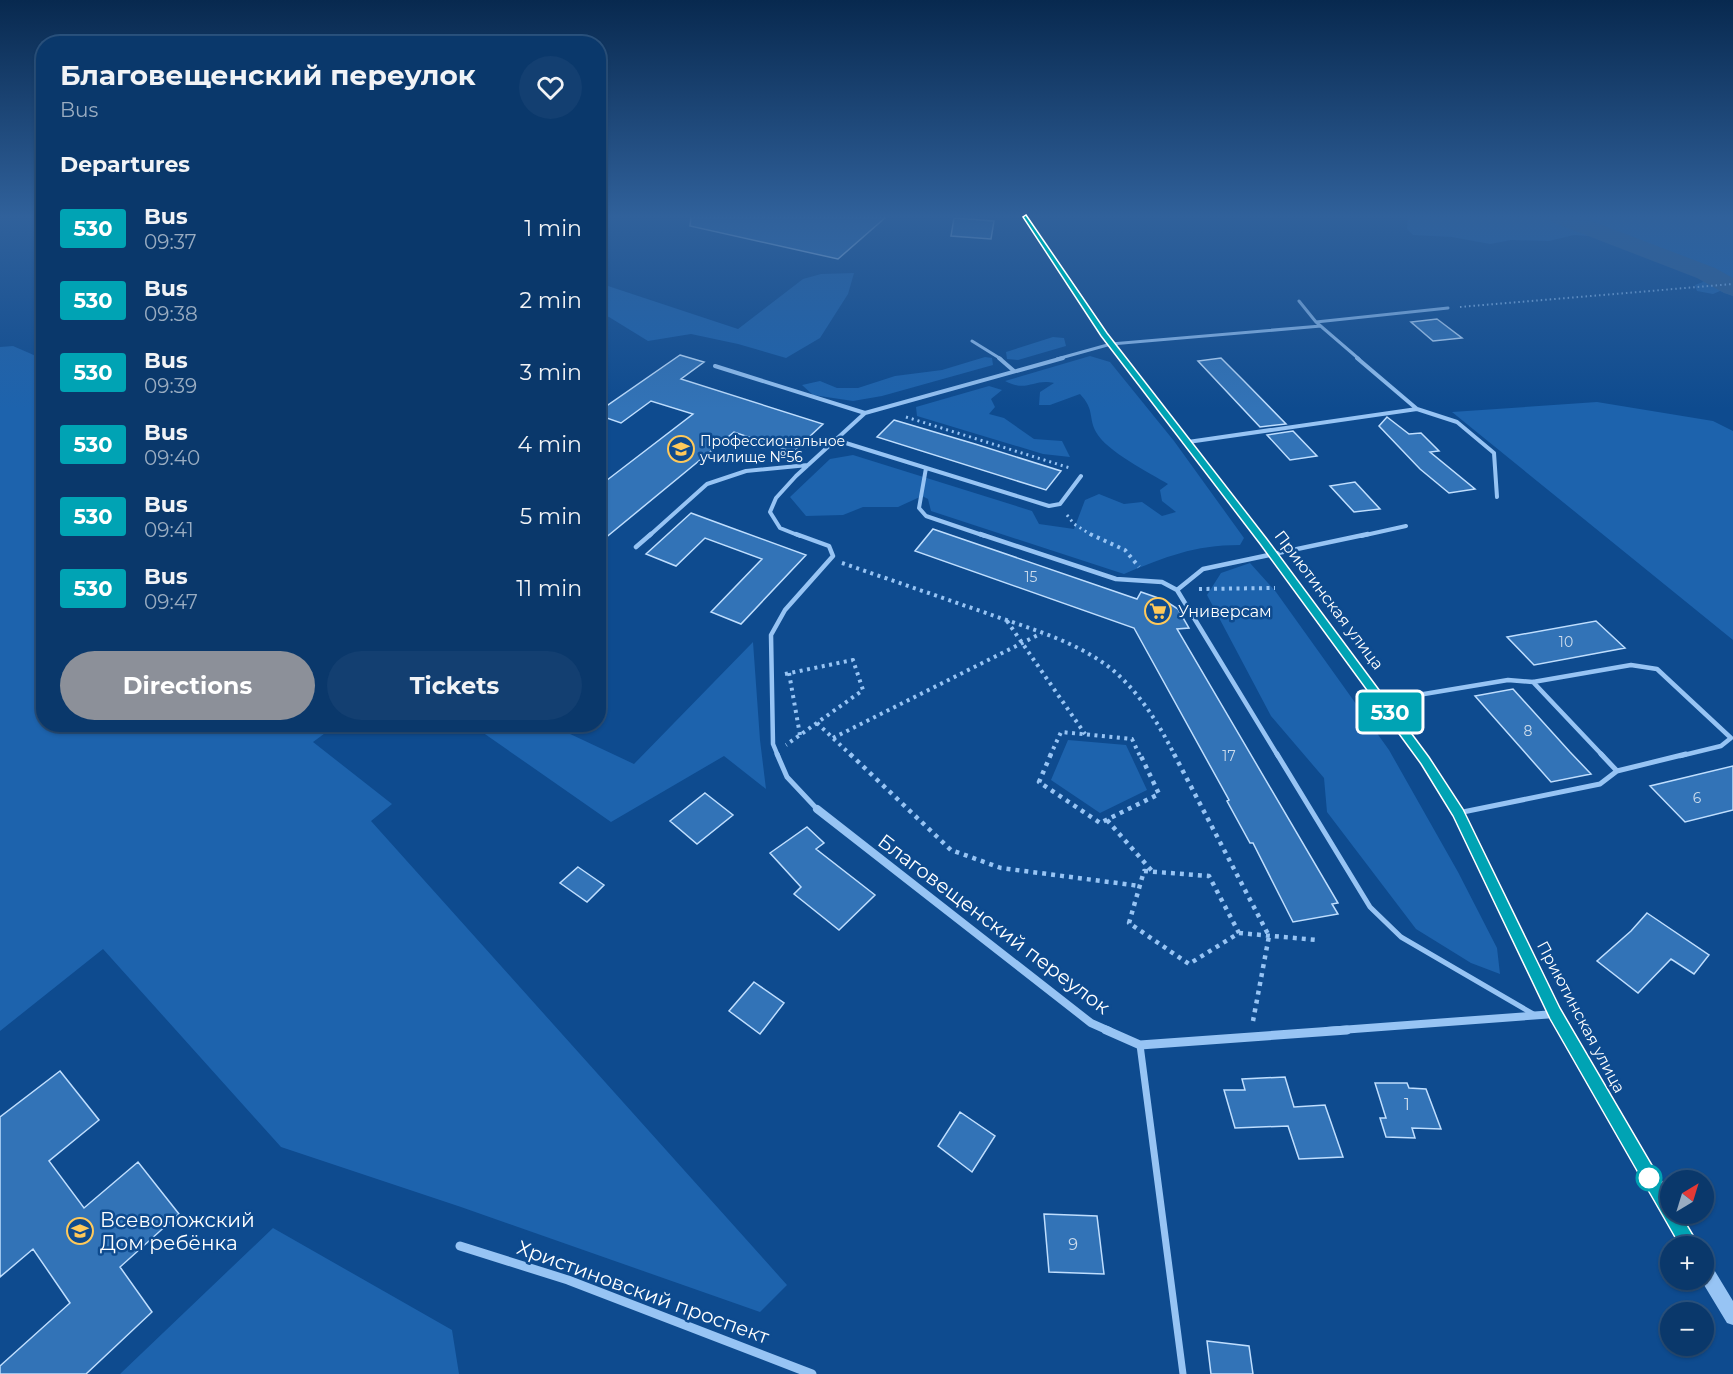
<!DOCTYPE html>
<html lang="en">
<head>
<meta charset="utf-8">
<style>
	:root { --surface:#0a386b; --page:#133f71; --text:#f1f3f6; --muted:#99acc1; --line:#2a527e; --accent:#8c9099 }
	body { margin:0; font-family:Montserrat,sans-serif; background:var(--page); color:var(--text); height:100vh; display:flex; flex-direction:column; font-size:22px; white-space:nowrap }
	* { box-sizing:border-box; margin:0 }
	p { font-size:20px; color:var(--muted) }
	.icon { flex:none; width:33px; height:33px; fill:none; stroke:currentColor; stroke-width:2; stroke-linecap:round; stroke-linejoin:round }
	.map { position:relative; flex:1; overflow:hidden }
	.drawer { position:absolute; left:36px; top:36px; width:570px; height:696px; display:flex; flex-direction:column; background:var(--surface); border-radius:24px; box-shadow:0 2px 4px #0004,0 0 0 2px var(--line) }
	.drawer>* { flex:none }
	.badge { padding:0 12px; border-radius:4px; font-size:21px; line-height:39px }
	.needle { width:39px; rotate:38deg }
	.controls { position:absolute; left:1660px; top:1170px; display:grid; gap:12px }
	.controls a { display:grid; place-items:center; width:54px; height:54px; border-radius:50%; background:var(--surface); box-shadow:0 2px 4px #0004,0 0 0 2px var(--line); font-size:30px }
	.map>.badge { position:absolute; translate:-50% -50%; box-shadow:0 0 0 3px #fff }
	h2 { padding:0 24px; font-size:22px; line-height:54px }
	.round { display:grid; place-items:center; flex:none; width:63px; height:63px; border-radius:32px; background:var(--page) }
	.summary { display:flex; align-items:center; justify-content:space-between; height:102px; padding:0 24px }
	h1 { font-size:28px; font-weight:700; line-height:45px }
	.button { display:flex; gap:12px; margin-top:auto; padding:12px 24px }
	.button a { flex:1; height:69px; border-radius:36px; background:var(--accent); color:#fff; font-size:24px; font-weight:700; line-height:69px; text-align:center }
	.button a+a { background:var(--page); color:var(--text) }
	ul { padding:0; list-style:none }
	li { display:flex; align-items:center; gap:18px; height:72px; padding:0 24px }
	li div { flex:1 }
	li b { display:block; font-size:22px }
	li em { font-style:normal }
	li .badge { min-width:66px; font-weight:700; text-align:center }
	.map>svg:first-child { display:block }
</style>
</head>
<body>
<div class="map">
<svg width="1733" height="1374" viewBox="0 0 1733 1374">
	<rect width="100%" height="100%" fill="#0e4b8f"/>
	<path fill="#1d63ad" d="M1408,217h325v79l-13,-5 -7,3 -16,-3 -2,-6 8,-3 -3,-5 -19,-10 -77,-30 -30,-2 -25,6 -38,-1 -21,4 -38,-7 -39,-2 -6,-6z
		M854,273l-6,21 -28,44 -34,20 -48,-14 -47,-10 -43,7 -39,-24 -10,-3v-31l139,46 65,-50 18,-5z
		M1053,337l11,1 2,8 -48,14 -11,-1 -1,-7z
		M13,346l30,13 1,365 292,1 -23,17 79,62 -21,17 416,464 -27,27 -299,-105 -180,-60 -178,-198 -103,82v-684z
		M1090,356l20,6 64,79 70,97 -4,7c-47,0 -74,12 -116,29l-193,-63 -3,-12 -6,-3 -24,11h-35l-20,8 -37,1 -16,-19 40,-38 23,-4 179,56 7,13 35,5 11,-29 14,-6 25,10 18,-2 20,14 14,-4 -14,-11 -2,-11 8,-6c-18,-11 -62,-33 -72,-52 -8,-15 -1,-22 -16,-38l-30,11h-11l1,-13 14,-9c-20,-5 -27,10 -49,-2z
		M985,357l7,1 1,7 -111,31 -29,5 -40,-6 -11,-10 18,-4 17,7h21l37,-12 47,-6z
		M989,386l13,4 -11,9 4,8 -6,7 15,4 30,21 28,2 8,16 -27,-3 -126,-38 -1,-9z
		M1597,402l116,19 20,10v209l-281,-228z
		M1250,563l26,29 113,158 69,122 39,76 3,26 -29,-11 -55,-34 -89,-117 -3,-34 -53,-62 -64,-121 14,-22z
		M753,642l7,98 6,49 -42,-33 -113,66 -129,-90 -17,-7h86l83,39z
		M1068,740l58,5 21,45 -47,23 -49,-33z
		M273,1228l179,102 7,44h-339z"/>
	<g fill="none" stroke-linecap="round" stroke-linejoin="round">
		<path fill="#305e90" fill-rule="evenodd" d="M1549,217h32l134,51 18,10v18l-9,-3 -27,-15 -145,-56z"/>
	</g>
	<path fill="#3273b7" stroke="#bfdefe" stroke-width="1.5" d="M691,217h195l-48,42 -148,-33z
		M954,218l40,3 -3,18 -40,-3z
		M1437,319l25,19 -29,3 -22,-19z
		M680,355l24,7 -23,17 142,45 -30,28 -59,-20 -136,112v-57l95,-73 -42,-13 -30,22 -23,-8v-3z
		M1221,358l23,23 42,43 -26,3 -62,-66z
		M1387,417l22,17 12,-1 18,18 -9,1 45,37 -26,4 -29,-24 -41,-43z
		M894,420l81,24 86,27 -15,19 -169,-53z
		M1293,431l24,25 -27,4 -23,-25z
		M1355,482l25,27 -26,3 -24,-26z
		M691,513l38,14 77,28 -65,69 -30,-12 51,-53 -57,-21 -29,28 -30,-12z
		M933,529l204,70 4,-7 23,8 14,9 11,19 -12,1 161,274 -6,1 6,10 -45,8 -40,-79h-3l-23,-42 2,-1 -95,-172 -219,-77z
		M1596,621l29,27 -91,17 -27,-28z
		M1513,689l57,63 21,22 -40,8 -76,-86z
		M1733,766v44l-48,12 -35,-36z
		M705,793l28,22 -36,29 -27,-23z
		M807,827l17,16 -8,6 59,46 -36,35 -45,-36 7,-7 -31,-34z
		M578,867l26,18 -17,17 -27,-19z
		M1647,913l62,42 -15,19 -23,-15 -33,34 -41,-32 34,-30z
		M754,982l30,21 -24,31 -31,-23z
		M60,1071l39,49 -50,41 35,47 54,-46 41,52 -59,53 32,45 -66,62h-86v-8l70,-63 -37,-54 -33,28v-160z
		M1285,1077l9,30 31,-2 18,52 -44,2 -11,-33 -53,2 -11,-38h21l-3,-11z
		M1375,1083h32l2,5 17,1 15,40 -29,-1 3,10 -29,-1 -6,-19h6z
		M960,1112l35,24 -23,36 -34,-26z
		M1044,1214l53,2 7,58 -55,-2z
		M1207,1341l42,5 4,28h-42z"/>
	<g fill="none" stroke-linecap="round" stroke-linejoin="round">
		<path stroke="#97c4f4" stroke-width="2" stroke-dasharray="1.5 3" stroke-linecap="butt" d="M1460,307l273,-23"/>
		<path stroke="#97c4f4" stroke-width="3" stroke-dasharray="2 4" stroke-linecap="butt" d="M906,417l164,51
			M1067,515l7,9 19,12"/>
		<path stroke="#97c4f4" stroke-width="4" stroke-dasharray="3 4.5" stroke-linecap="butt" d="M1090,534l35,16 14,17
			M842,563c49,17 98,34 147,51 42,15 90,28 125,57 27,24 45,53 61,85
			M1199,589l76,-1
			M1007,621l78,113
			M789,673l11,62
			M785,674l68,-14 10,30 -77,55
			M817,723l35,33
			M833,738l209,-105
			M1050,756l11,-24 71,7 8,17"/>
		<path stroke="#97c4f4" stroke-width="4.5" stroke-dasharray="4 5" stroke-linecap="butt" d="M850,754l101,96 50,18 139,18
			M1051,754l-12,28 61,41 59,-29 -19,-40
			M1174,754l95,182 -16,85
			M1107,820l45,51
			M1144,871l65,5 30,57 -50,31 -60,-41z
			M1239,933l78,7"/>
		<path stroke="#97c4f4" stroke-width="3" d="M1299,301l17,21 43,37
			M1316,322l132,-14
			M972,341l29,18
			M1057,359l54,-15 210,-18"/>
		<path stroke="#97c4f4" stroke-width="4" d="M999,358l15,13
			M1357,358l60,51 40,13 37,31 3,44
			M715,366l150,47
			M836,440l213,66 11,-2 21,-28
			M1188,442l229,-33
			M926,468l-7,40 7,8 59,20
			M649,536l58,-52 39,-13 62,-6
			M800,536l-20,-8 -10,-16 6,-14 20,-22 69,-63 198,-55
			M1361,536l45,-10"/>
		<path stroke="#97c4f4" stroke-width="4.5" d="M980,534l136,45 46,3 15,8
			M636,547l15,-13
			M1533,682l70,74
			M1382,701l126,-21 25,2 98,-17 26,4 74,69 -10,8 -41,10
			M778,756l-5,-12 -2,-109 14,-25 48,-54 -4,-10 -33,-12
			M1278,756l-101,-166 26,-21 165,-35"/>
		<path stroke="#97c4f4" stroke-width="5" d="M777,754l10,23 30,32
			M1277,754l93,153 31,30 134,78
			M1601,754l16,17
			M1458,813l142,-29 17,-13 69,-17"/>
		<path stroke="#97c4f4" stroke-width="7" d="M1140,1045l43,329"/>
		<path stroke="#97c4f4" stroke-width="8" d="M817,809l274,214 18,8
			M1327,1031l228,-17"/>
		<path stroke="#97c4f4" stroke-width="9" d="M1106,1030l34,15 207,-15
			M460,1246l108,34 244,94"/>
		<path fill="#97c4f4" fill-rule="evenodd" d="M1023,217h6l78,116 159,206 163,218 33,53 98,199 111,189v16h9l18,32h-17l-131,-227 -97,-203 -32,-53 -161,-220 -158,-208z
			M1704,1261l6,2 23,38v24l-6,-2 -26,-43h3z"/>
	</g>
	<linearGradient id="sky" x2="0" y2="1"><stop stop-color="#08294f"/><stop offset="0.53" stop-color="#30619b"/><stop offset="1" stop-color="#30619b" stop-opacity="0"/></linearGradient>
	<rect width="1733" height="409" fill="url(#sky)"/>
	<path fill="#00a3b4" stroke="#fff" stroke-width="1.5" d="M1026,215l81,118 160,206 162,218 34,52 97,199 136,232 3,6 -3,7 -6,3 -6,-3 -134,-234 -97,-203 -32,-52 -161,-220 -159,-208 -78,-119z"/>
	<defs>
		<symbol id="university-ring" viewBox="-11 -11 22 22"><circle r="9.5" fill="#0e4b8f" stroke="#ffc95a" stroke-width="1.5"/><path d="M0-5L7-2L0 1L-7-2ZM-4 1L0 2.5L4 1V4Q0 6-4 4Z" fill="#ffc95a"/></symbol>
		<symbol id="supermarket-ring" viewBox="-11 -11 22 22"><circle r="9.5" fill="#0e4b8f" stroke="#ffc95a" stroke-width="1.5"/><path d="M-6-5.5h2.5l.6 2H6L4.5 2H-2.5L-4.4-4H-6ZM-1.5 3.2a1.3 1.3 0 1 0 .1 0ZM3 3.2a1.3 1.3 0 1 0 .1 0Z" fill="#ffc95a"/></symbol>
		<symbol id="school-ring" viewBox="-11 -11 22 22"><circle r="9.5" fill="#0e4b8f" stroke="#ffc95a" stroke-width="1.5"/><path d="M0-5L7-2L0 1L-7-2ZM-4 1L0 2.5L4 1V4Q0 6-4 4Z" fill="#ffc95a"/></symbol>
	</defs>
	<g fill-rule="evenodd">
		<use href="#university-ring" x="666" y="434" width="30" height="30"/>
		<use href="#supermarket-ring" x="1143" y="596" width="30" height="30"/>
		<use href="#school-ring" x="65" y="1216" width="30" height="30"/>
	</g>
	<circle fill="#fff" stroke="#00a3b4" stroke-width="3" cx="1649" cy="1178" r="12"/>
	<g text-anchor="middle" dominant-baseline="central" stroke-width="5" stroke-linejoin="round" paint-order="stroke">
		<g font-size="14" fill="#fff" stroke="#0e4b8f" text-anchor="start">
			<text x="700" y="441">Профессиональное<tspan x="700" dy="16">училище №56</tspan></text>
		</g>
		<g font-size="14" fill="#ccdced">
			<text x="1031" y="577">15</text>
			<text x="1566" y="642">10</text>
			<text x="1528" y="731">8</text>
			<text x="1229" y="756">17</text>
			<text x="1697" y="798">6</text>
		</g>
		<g font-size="16" fill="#fff" stroke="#0e4b8f">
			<text transform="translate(1329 600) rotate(53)">Приютинская улица</text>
			<text transform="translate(1581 1017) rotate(62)">Приютинская улица</text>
		</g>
		<g font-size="16" fill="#fff" stroke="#0e4b8f" text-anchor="start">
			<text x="1178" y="611">Универсам</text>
		</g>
		<g font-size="16" fill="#ccdced">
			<text x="1407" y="1104">1</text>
			<text x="1073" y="1244">9</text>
		</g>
		<g font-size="20" fill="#fff" stroke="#0e4b8f">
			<text transform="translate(994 924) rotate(37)">Благовещенский переулок</text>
			<text transform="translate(643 1292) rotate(20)">Христиновский проспект</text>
		</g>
		<g font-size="20" fill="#fff" stroke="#0e4b8f" text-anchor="start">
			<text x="100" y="1220">Всеволожский<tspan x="100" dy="23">Дом ребёнка</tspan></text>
		</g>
	</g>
</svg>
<div class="controls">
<a><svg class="needle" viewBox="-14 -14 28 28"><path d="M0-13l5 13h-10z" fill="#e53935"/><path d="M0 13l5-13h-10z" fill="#99acc1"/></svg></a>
<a>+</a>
<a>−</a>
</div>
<b class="badge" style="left:1390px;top:712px;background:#00a3b4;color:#fff">530</b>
<section class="drawer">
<div class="summary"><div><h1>Благовещенский переулок</h1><p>Bus</p></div><a class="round"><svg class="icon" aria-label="heart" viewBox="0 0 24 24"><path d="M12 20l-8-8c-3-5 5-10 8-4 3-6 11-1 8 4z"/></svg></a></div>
<h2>Departures</h2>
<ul>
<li><span class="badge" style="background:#00a3b4;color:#fff">530</span><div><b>Bus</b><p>09:37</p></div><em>1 min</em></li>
<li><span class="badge" style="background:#00a3b4;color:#fff">530</span><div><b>Bus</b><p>09:38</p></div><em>2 min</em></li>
<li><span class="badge" style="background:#00a3b4;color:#fff">530</span><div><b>Bus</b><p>09:39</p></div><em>3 min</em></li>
<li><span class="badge" style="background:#00a3b4;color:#fff">530</span><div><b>Bus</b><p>09:40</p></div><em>4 min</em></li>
<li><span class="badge" style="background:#00a3b4;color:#fff">530</span><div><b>Bus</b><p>09:41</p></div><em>5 min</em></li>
<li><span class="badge" style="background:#00a3b4;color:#fff">530</span><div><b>Bus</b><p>09:47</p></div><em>11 min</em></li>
</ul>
<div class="button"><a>Directions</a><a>Tickets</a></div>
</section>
</div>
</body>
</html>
